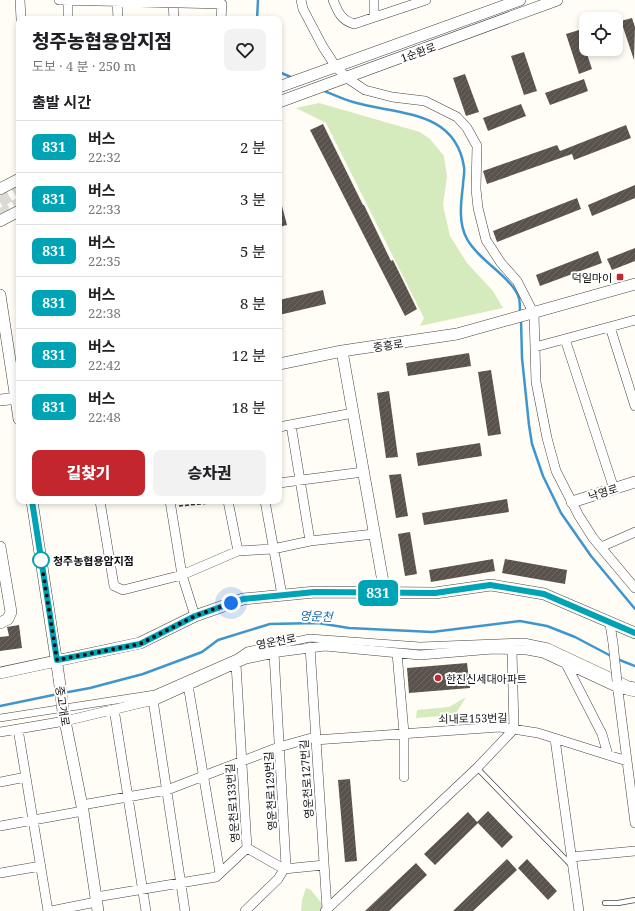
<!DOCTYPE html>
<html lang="ko">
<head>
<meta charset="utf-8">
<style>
	:root { --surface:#fff; --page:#f2f2f2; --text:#202124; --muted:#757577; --line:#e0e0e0; --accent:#c4262e }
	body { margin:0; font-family:"Noto Serif","Noto Sans KR",serif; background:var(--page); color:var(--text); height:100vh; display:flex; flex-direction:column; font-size:15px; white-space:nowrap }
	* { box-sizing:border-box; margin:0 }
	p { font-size:13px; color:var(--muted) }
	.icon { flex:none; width:22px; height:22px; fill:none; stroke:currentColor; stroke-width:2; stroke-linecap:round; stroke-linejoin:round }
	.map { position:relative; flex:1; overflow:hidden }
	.panel { position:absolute; left:16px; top:16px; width:266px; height:488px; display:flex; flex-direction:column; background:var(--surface); border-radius:8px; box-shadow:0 2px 6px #0003 }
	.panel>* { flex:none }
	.badge { padding:0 8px; border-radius:6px; font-size:14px; line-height:26px }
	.controls { position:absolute; left:579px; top:12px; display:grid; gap:8px }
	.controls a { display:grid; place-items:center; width:44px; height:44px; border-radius:8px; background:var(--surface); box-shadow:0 2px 6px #0003; font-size:20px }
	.you { position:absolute; width:20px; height:20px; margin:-10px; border:3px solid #fff; border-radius:50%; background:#1a73e8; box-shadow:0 0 0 6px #1a73e833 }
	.map>.badge { position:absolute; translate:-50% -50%; box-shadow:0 0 0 2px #fff }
	h2 { padding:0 16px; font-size:15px; line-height:36px }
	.round { display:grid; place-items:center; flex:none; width:42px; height:42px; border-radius:8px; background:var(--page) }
	.head { display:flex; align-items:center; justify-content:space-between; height:68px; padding:0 16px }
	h1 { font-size:19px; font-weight:800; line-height:30px }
	.cta { display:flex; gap:8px; margin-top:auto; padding:8px 16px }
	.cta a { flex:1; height:46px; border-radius:8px; background:var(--accent); color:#fff; font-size:16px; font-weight:800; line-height:46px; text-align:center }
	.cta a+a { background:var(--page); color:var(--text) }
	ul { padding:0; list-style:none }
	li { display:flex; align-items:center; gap:12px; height:52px; padding:0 16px; border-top:1px solid var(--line) }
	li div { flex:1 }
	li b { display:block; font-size:15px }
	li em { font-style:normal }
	li .badge { min-width:44px; font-weight:700; text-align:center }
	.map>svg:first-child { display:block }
</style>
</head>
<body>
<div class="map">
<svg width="635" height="911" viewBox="0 0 635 911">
	<defs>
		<pattern id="building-hatch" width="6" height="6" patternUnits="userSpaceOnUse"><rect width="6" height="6" fill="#5a524d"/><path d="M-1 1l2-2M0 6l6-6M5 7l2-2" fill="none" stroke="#6d6662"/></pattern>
	</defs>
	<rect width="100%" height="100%" fill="#fffdf5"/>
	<path fill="#d5ebbd" d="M319,103l101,29 10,7 14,17 3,21 -4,28 7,31 17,27 26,28 10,17 -83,18 4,-8 -98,-195 -30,-15z
		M466,697l-11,18 -39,3 1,-8 32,-3z
		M306,888l5,2 15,19 -2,2h-23l1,-11z"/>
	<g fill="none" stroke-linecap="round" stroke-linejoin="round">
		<path stroke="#3f96cf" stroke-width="2.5" d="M257,19l1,-19
			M279,72l14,6
			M322,90c10,4 20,9 31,12 44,13 102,7 111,65 1,6 -1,12 -1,18 -2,17 -5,38 4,54 12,22 45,38 52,59 1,4 1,10 1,15
			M521,320l1,38 7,67 3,19 11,32 18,37 30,43 44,53
			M617,659l18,7
			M63,693l27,-5 53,-14 59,-22 16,-12 52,-16 48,-1 31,5 83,4 88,-11 27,5 28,11 36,19
			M0,706l58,-12"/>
	</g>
	<path fill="url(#building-hatch)" d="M632,18l3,9 -1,33 -13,-39z
		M579,30l13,39 -13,5 -13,-40z
		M524,52l13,39 -13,4 -13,-39z
		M465,74l14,38 -13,4 -13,-38z
		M584,79l4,12 -38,14 -5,-12z
		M521,104l5,12 -38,15 -5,-13z
		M323,124l40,81h1l27,56 2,-1 24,49 -12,7 -95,-186z
		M626,125l5,13 -57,22 -2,-6 -85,30 -4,-13 74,-26 3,6z
		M635,185v13l-43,18 -4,-11z
		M577,198l4,11 -84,33 -4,-11z
		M279,202h2l6,23 -8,2z
		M635,248v13l-23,9 -5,-11z
		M598,251l4,12 -62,23 -4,-11z
		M323,290l3,14 -47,11v-15z
		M469,353l2,13 -63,10 -2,-13z
		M491,370l10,64 -13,2 -10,-64z
		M389,391l9,66 -12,1 -9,-65z
		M480,443l2,13 -64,10 -2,-13z
		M401,474l7,42 -12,2 -7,-43z
		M507,499l2,13 -85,13 -2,-12z
		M410,532l7,42 -12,2 -7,-42z
		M493,559l2,12 -64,11 -2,-12z
		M505,559l62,11 -2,14 -63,-11z
		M19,625l3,23 -22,3v-14l9,-1 -2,-9z
		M467,663l3,25 -61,5 -2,-25z
		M350,779l7,82 -12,1 -7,-82z
		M488,811l25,26 -11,11 -25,-26z
		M468,812l10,11 -43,42 -11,-11z
		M507,859l10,11 -44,41h-20z
		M527,859l30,32 -9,9 -30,-32z
		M416,863l11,12 -38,36h-24z"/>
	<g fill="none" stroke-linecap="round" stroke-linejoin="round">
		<path stroke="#dbdad3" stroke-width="11" stroke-dasharray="11 5.5" stroke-linecap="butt" d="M0,202l19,-11
			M0,214l19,-11"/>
		<defs>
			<path id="service" d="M477,768l95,98
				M605,903h13l17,-3"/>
			<path id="pedestrian" d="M0,718l155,-24 82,-36 10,-7 63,-13 110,8 104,-4 24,5 81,38 6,1"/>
			<path id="minor" d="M20,0l1,19
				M59,0l163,4 -1,15
				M68,0v19
				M117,0l1,19
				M301,0l2,9 20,38 13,20 11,11 18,12 27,7 33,4 32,16 10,11 10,18 -1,43 2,19 8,32 15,23 16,18 17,33 2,68 11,56 9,33 23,45 14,22 42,50
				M333,0c5,12 8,20 21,24l72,-24
				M374,0v17
				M173,3l1,16
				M610,327l25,79
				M565,339l49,150
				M535,347l100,-27
				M291,425l19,116
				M279,427l74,-14
				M279,483l84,-11
				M100,501l14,85 9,4 59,-15 56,-24 35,-2 37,-8 64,-7
				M170,501l12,74 13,41
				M228,501l10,50
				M265,501l17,94
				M601,547l34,-15
				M610,624l3,19
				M310,647l17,262
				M397,653l7,80v44
				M566,664l36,70 6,21
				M617,683l18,140
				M188,685l32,188
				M153,700l32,211
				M114,709l32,202
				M18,729l30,182
				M0,732l65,-11 93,-22 88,-40 33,-7 46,-6 95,9 73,-6 34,1 16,3 75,35 17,4
				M555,739l24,172
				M315,740l185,-13 38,6 89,28
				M0,782l26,-5
				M82,805l85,-15 112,-43 36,-10
				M0,826l83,-15
				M247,848l37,21 40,-4
				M571,857l64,-6
				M0,873l41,-7
				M96,897l120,-20 31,-29 -11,-184
				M51,911l45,-9
				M245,911l33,-32 8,-13 -12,-213
				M325,911l152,-143 37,-39 -2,-79"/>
			<path id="tertiary" d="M279,87l241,-87
				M279,102l278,-102
				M0,189l19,-10
				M0,221l19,-10
				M0,295l19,124
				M342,351l43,242
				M279,364l63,-13 115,-17 178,-50
				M0,400l19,-2
				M32,501l27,177
				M572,502l63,-20
				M0,547l11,65 -3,7 -8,4
				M0,673l140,-30 55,-27 48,-17 72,-7 120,1 56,-8 53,9 91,39
				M63,711l20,100 15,100"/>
		</defs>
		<use href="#service" stroke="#444" stroke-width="6"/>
		<use href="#pedestrian" stroke="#444" stroke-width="8"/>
		<use href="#minor" stroke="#444" stroke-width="10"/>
		<use href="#tertiary" stroke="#444" stroke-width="12"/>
		<path stroke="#333" stroke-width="1.5" stroke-dasharray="4 2" stroke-linecap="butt" d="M179,506l42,-4"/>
		<use href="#service" stroke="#fff" stroke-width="4.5"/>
		<use href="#pedestrian" stroke="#fff" stroke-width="7"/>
		<use href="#minor" stroke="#fff" stroke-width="9"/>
		<use href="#tertiary" stroke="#fff" stroke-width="11"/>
		<defs>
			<path id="minor-bridge" d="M613,643l4,38"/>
			<path id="tertiary-bridge" d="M59,678l4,33"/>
		</defs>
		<use href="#minor-bridge" stroke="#444" stroke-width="10" stroke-linecap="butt"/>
		<use href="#tertiary-bridge" stroke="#444" stroke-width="12" stroke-linecap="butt"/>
		<use href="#minor-bridge" stroke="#fff" stroke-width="9"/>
		<use href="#tertiary-bridge" stroke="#fff" stroke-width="11"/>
	</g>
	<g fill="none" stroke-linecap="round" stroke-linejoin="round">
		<defs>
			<path id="line" d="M32,501l25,159 83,-16 55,-28 48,-17 72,-7 120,1 55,-8 54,9 91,39"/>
		</defs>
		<use href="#line" stroke="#fff" stroke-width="9"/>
		<use href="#line" stroke="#00a3b4" stroke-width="6"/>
		<path stroke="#111" stroke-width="4" stroke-dasharray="0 7.2" d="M41,560l16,100 83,-16 55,-28 36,-13"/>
	</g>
	<g fill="#c4262e" stroke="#fff" stroke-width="1.5">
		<rect x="616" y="273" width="8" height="8" rx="2"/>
		<circle cx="438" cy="678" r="4"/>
	</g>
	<circle fill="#fff" stroke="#00a3b4" stroke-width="2" cx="41" cy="560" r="8"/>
	<g text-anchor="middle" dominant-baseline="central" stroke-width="4" stroke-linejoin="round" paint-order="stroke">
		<g font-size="11" fill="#111" stroke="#fff">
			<text transform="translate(418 52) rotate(-20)">1순환로</text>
			<text transform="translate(388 345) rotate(-9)">중흥로</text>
			<text transform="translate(603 492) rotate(-17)">낙영로</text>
			<text transform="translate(276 641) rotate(-11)">영운천로</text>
			<text transform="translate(63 706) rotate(81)">중고개로</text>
			<text transform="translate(473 718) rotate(-1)">쇠내로153번길</text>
			<text transform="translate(306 779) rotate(-94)">영운천로127번길</text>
			<text transform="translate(270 791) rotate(-93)">영운천로129번길</text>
			<text transform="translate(232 803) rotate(-94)">영운천로133번길</text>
		</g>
		<g font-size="11" fill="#111" stroke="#fff" text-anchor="end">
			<text x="612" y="277">덕일마이</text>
			<text x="446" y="678" text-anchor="start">한진신세대아파트</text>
		</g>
		<g font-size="11" font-weight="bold" fill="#111" stroke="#fff" text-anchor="start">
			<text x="53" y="560">청주농협용암지점</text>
		</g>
		<g font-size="12" font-style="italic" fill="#1768a6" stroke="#fff">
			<text transform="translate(316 616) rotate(3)">영운천</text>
		</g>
	</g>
</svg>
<div class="controls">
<a><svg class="icon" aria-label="locate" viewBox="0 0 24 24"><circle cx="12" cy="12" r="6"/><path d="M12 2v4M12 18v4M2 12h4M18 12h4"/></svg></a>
</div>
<div class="you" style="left:231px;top:603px"></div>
<b class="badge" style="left:378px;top:593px;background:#00a3b4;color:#fff">831</b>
<section class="panel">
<div class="head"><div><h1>청주농협용암지점</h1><p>도보 · 4 분 · 250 m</p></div><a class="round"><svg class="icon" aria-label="heart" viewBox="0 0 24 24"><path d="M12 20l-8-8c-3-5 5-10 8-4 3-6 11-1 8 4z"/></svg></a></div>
<h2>출발 시간</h2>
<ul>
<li><span class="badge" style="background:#00a3b4;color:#fff">831</span><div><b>버스</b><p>22:32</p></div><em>2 분</em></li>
<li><span class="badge" style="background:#00a3b4;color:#fff">831</span><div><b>버스</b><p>22:33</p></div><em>3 분</em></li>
<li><span class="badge" style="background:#00a3b4;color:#fff">831</span><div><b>버스</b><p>22:35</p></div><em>5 분</em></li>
<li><span class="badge" style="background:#00a3b4;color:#fff">831</span><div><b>버스</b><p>22:38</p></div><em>8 분</em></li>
<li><span class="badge" style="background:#00a3b4;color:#fff">831</span><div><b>버스</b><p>22:42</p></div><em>12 분</em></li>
<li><span class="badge" style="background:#00a3b4;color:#fff">831</span><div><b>버스</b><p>22:48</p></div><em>18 분</em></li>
</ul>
<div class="cta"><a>길찾기</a><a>승차권</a></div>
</section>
</div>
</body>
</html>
